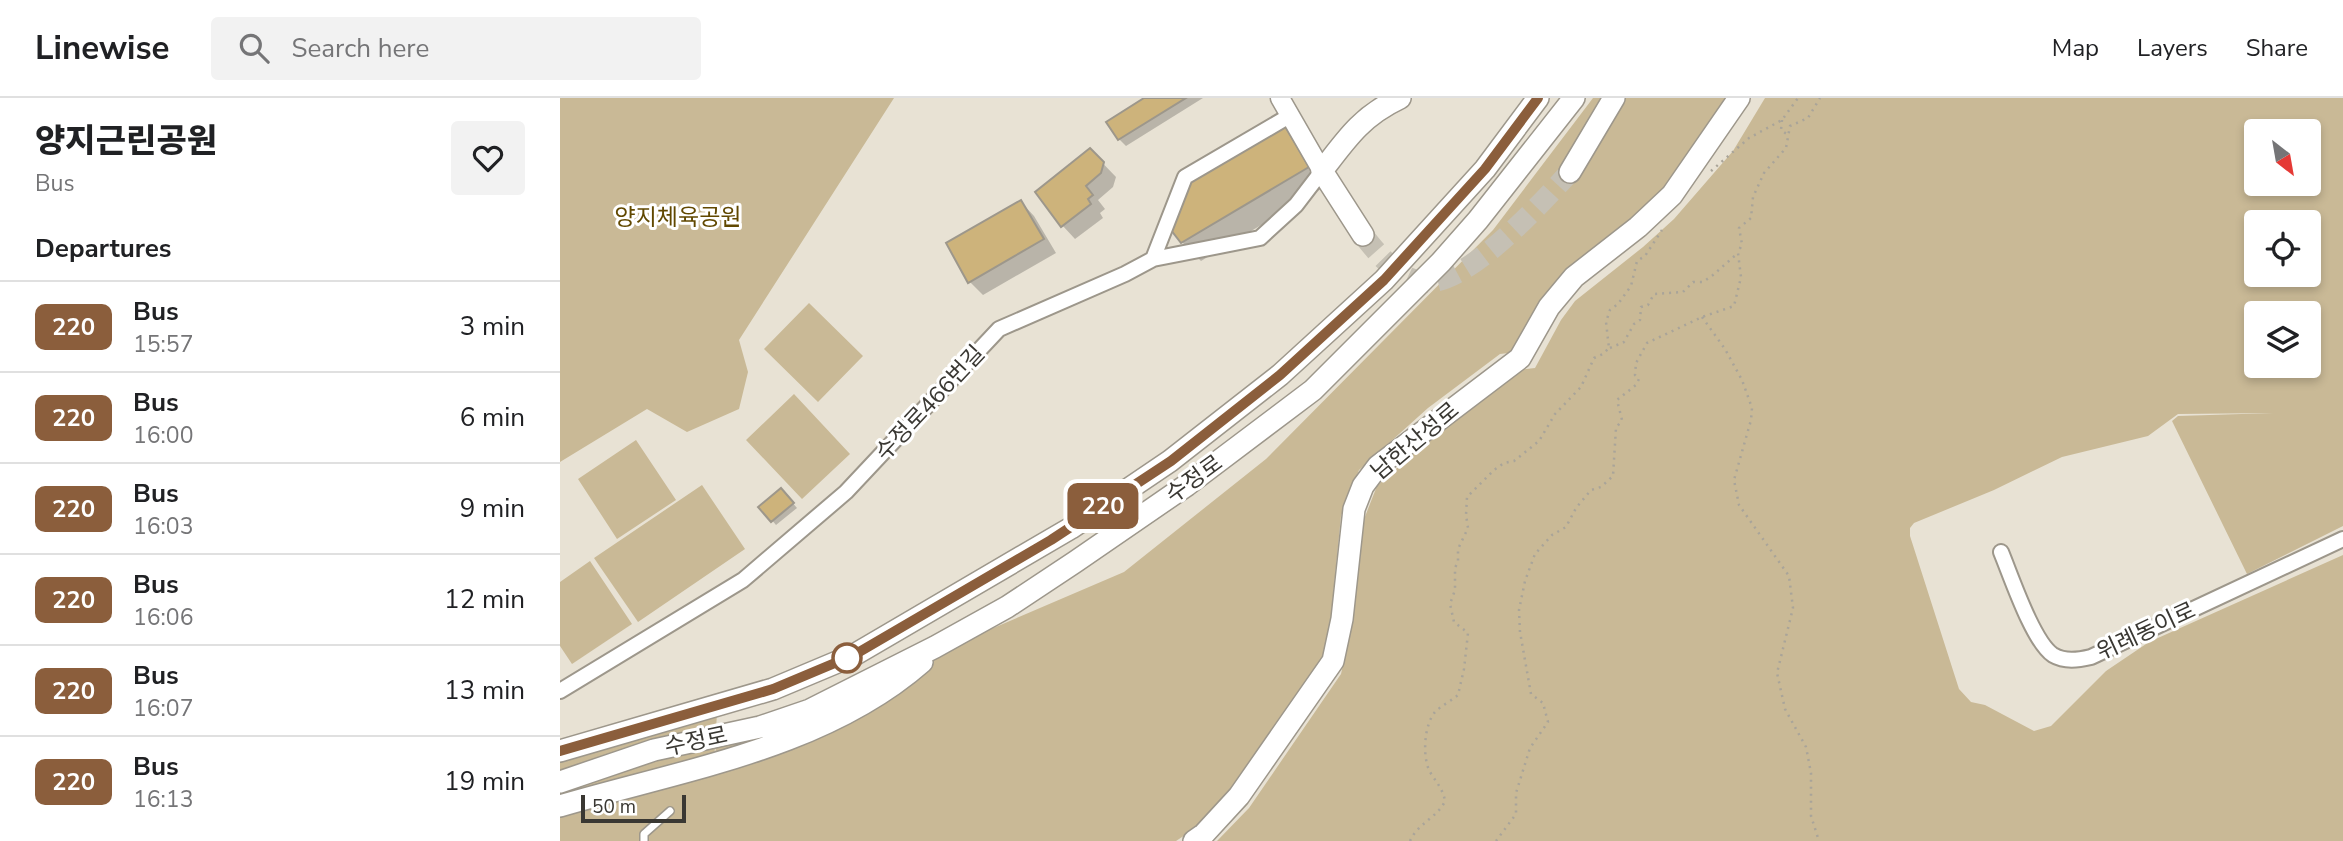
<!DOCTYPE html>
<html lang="en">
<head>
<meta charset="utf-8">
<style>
	:root { --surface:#fff; --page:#f2f2f2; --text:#202124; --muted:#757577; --line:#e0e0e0 }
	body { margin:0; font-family:"Nunito Sans","Noto Sans KR",sans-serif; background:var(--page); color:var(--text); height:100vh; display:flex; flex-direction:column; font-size:26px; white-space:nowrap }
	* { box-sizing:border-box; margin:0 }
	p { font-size:23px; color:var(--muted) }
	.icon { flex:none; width:38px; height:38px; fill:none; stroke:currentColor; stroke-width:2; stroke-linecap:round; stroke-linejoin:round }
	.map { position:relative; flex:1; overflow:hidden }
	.sheet { display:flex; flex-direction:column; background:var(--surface); width:560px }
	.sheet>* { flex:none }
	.badge { padding:0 14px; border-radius:10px; font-size:24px; line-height:46px }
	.needle { width:46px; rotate:149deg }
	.fabs { position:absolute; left:1684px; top:21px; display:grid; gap:14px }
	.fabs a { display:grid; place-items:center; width:77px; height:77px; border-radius:7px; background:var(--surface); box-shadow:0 4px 10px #0003; font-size:35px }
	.scale { position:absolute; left:21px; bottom:18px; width:105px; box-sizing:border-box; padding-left:7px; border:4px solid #3a3833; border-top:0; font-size:19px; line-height:24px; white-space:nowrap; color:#3a3833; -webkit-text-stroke:5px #fff; paint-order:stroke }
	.map>.badge { position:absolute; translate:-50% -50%; box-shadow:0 0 0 4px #fff }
	h2 { padding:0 35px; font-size:26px; line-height:63px }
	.round { display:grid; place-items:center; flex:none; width:74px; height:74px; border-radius:7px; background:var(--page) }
	.head { display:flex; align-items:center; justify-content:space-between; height:119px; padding:0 35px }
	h1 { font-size:33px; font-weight:800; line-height:52px }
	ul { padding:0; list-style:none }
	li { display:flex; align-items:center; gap:21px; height:91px; padding:0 35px; border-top:2px solid var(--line) }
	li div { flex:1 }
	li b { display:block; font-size:26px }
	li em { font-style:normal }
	li .badge { min-width:77px; font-weight:700; text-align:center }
	header { display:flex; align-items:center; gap:42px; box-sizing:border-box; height:98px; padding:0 35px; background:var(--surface); border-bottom:2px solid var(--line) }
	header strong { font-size:33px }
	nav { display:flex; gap:38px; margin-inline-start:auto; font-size:24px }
	.search { width:490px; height:63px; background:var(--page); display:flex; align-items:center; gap:18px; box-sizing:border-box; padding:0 24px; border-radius:7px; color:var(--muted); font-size:26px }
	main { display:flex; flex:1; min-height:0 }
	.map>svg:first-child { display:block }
</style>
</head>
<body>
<header>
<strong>Linewise</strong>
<div class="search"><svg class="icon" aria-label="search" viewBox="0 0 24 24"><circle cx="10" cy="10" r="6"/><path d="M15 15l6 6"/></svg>Search here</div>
<nav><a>Map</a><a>Layers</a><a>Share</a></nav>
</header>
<main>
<section class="sheet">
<div class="head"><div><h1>양지근린공원</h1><p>Bus</p></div><a class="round"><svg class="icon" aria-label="heart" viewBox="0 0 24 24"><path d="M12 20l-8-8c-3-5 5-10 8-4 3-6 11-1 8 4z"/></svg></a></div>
<h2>Departures</h2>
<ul>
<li><span class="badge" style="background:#8b5e3c;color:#fff">220</span><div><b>Bus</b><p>15:57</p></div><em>3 min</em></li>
<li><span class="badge" style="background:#8b5e3c;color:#fff">220</span><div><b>Bus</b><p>16:00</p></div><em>6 min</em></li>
<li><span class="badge" style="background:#8b5e3c;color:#fff">220</span><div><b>Bus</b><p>16:03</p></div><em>9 min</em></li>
<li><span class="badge" style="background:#8b5e3c;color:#fff">220</span><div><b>Bus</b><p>16:06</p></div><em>12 min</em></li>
<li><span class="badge" style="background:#8b5e3c;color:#fff">220</span><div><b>Bus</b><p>16:07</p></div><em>13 min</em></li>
<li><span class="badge" style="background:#8b5e3c;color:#fff">220</span><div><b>Bus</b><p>16:13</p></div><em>19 min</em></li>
</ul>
</section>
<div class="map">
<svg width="1783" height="743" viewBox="0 0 1783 743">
	<rect width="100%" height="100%" fill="#e8e2d4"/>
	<path fill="#c9b996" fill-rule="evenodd" d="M0,0h334l-155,242 9,32 -9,37 -52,23 -40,-23 -87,53z
		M1033,0h132l-31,53 -38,51 -35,25 -64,58 -40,67 -17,2 -72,54 -69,62 -18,46 -11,110 -7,32 -92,133 -37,38 -18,12h-616v-88l157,-40 -3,50 3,-25 94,-32 313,-134 142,-113 227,-229z
		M1205,0h578v428l-96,48 -75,-153 6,-5 95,-3 -95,1 -30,22 -86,21 -68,33 -80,33 -4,5v8l49,153 12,13 14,3 49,26 17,-5 55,-55 43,-29 194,-87v286h-1126l32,-33 92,-134 7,-31 11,-111 18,-46 69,-62 72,-54 17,-2 26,-48 14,-19 68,-54 31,-28 59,-68zM1696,33h52v53h-52zM1696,124h52v53h-52zM1696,215h52v53h-52z
		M249,205l54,53 -45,46 -54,-53z
		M234,296l56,60 -48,45 -56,-59z
		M76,342l40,60 -59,39 -39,-60z
		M142,387l43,64 -107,73 -44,-64z
		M30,463l42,63 -60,40 -12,-18v-64z"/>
	<path fill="#0003" d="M587,0h56l-77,48 -7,-7z
		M722,28l19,18 25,42 -125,75 -19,-19z
		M530,52l26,27 -3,10 -15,13 7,9 -5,4 3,5 -28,21 -13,-14z
		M461,104l13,14 22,37 -73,42 -13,-13z
		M225,396l12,14 -21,17 -15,-18z"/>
	<path fill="#cdb37b" stroke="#9d978b" stroke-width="2" d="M584,0h42l-68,42 -12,-18z
		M723,25l26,44 -128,76 -10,-13 17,-47z
		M530,50l14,14 -3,11 -15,13 7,9 -5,4 3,5 -30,23 -26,-35z
		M461,102l23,39 -76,44 -22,-40z
		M221,390l13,15 -23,19 -13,-15z"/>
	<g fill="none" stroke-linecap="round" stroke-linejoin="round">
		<path stroke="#c5c0b4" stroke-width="21" stroke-dasharray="21 10" stroke-linecap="butt" d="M803,137c15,19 36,46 63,47 43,2 116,-80 144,-110"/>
		<defs>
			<path id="service" d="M84,743v-7l26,-23"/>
			<path id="minor" d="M593,161l32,-82 106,-62
				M1441,454c10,24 32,90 52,103 12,7 25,5 38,2l252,-118
				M0,593l183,-111 103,-88 153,-163 126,-55 28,-15 107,-21 36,-33 26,-34"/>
			<path id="tertiary" d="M720,0l42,73"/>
			<path id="secondary" d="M1010,74l44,-74
				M803,137l-41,-64c25,-33 40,-55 78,-73
				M0,653l213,-62 81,-34 217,-127 99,-67 110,-86 104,-95 101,-111 53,-71
				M0,684l94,-32 106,-23 50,-17 125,-63 72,-40 68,-45 112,-77 126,-95 128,-128 37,-42 96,-122
				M0,708c122,-36 264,-58 362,-144
				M634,743l10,-7 35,-38 94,-135 9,-42 12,-110 9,-23 15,-20 142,-108 29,-51 25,-30 64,-50 34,-32 67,-97"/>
		</defs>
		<use href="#service" stroke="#9d978b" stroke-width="10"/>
		<use href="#minor" stroke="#9d978b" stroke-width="18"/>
		<use href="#tertiary" stroke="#9d978b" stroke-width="21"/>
		<use href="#secondary" stroke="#9d978b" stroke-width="24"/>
		<path stroke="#a9a499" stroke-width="2.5" stroke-dasharray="2 5" stroke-linecap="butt" d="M1222,22l-1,10 7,5
			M1151,73l38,-33 33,-18 16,-22
			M1142,219l23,32 17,31 10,28 -1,12 -17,60 5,25 50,71 4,32 -16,65 8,36 21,38 5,26v43l8,25
			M1050,250l14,-6 10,-18 6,-4 1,-13 7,-2 6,-11 29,-2 10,-10h10l10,-7 25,-22
			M850,743c8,-18 28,-24 35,-40 -2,-12 -9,-19 -15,-29 -8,-15 -6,-47 5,-60 6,-6 16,-11 23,-17l6,-26 4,-36 -14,-11 -4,-18 5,-14v-22l3,-7v-12l10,-21 -2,-13 1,-18 27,-27 10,-7 10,-2 25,-20 16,-27 26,-27 13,-29 9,-4 6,-6 -3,-26 4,-12 8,-6 13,-18 6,-25 8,-5 17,-26
			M936,743l20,-27v-21l14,-45 18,-26 -5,-19 -12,-9 -11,-62 -1,-22 6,-29 10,-27 17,-19 14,-8 10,-19 15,-18 10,-3 12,-11 3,-48 6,-8 -5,-20 19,-15 3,-6 -4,-4 1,-12 11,-20 55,-26 32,-11 7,-29 -3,-24 4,-9 -3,-16 12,-10 2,-21 11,-24 22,-25 4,-22 18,-8 12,-20"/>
		<use href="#service" stroke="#fff" stroke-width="7"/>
		<use href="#minor" stroke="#fff" stroke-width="14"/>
		<use href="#tertiary" stroke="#fff" stroke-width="18"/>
		<use href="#secondary" stroke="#fff" stroke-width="21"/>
	</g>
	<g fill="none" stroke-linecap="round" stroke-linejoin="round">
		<defs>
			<path id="line" d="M0,653l213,-62 81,-34 197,-115 79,-52 41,-27 109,-86 104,-95 101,-111 53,-71"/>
		</defs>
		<use href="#line" stroke="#fff" stroke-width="16"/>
		<use href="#line" stroke="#8b5e3c" stroke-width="10"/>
	</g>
	<circle fill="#fff" stroke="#8b5e3c" stroke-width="3.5" cx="287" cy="560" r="14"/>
	<g text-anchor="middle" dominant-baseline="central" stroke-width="6" stroke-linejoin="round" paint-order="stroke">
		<g font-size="23" fill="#614800" stroke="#fff">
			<text x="118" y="119">양지체육공원</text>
		</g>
		<g font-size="23" fill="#3a3833" stroke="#fff">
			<text transform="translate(370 305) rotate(-47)">수정로466번길</text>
			<text transform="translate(855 343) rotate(-40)">남한산성로</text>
			<text transform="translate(634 381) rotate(-36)">수정로</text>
			<text transform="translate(1586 533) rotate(-25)">위례동이로</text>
			<text transform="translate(136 643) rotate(-12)">수정로</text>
		</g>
	</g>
</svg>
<div class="fabs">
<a><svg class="needle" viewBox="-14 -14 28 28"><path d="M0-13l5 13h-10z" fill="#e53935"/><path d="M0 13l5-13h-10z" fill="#757577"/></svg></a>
<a><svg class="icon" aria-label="locate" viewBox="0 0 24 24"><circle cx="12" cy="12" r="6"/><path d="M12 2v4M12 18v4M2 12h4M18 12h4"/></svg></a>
<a><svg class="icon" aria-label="layers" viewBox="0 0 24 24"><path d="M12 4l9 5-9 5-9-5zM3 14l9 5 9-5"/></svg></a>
</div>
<div class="scale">50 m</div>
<b class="badge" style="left:543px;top:408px;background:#8b5e3c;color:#fff">220</b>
</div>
</main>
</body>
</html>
